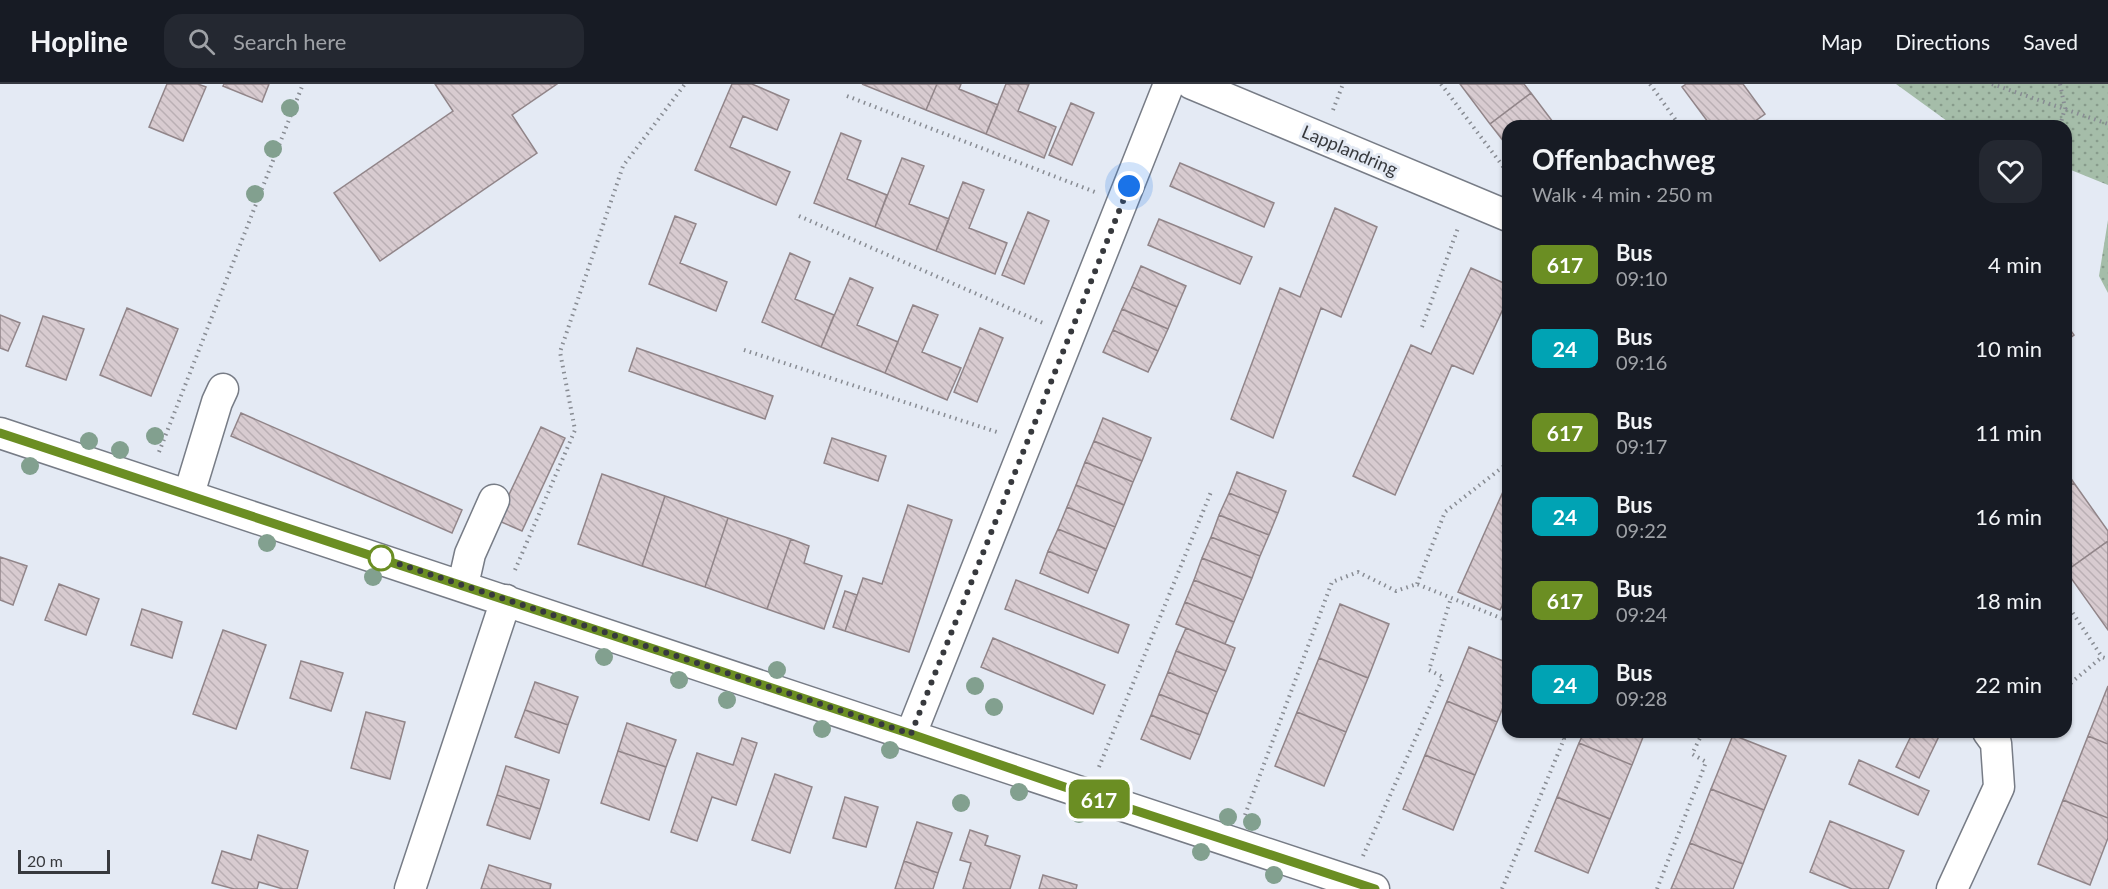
<!DOCTYPE html>
<html lang="en">
<head>
<meta charset="utf-8">
<style>
	:root { --surface:#171b24; --page:#242831; --text:#f1f3f6; --muted:#9ea1a6; --line:#363941 }
	body { margin:0; font-family:Lato,sans-serif; background:var(--page); color:var(--text); height:100vh; display:flex; flex-direction:column; font-size:22px; white-space:nowrap }
	* { box-sizing:border-box; margin:0 }
	p { font-size:20px; color:var(--muted) }
	.icon { flex:none; width:33px; height:33px; fill:none; stroke:currentColor; stroke-width:2; stroke-linecap:round; stroke-linejoin:round }
	.map { position:relative; flex:1; overflow:hidden }
	.sheet { position:absolute; left:1502px; top:36px; width:570px; height:618px; display:flex; flex-direction:column; background:var(--surface); border-radius:18px; box-shadow:0 2px 4px #0004 }
	.sheet>* { flex:none }
	.badge { padding:0 12px; border-radius:9px; font-size:21px; line-height:39px }
	.scale { position:absolute; left:18px; bottom:15px; width:92px; box-sizing:border-box; padding-left:6px; border:3px solid #37393d; border-top:0; font-size:16px; line-height:21px; white-space:nowrap; color:#37393d; -webkit-text-stroke:4px #e4eaf4; paint-order:stroke }
	.you { position:absolute; width:30px; height:30px; margin:-15px; border:4px solid #fff; border-radius:50%; background:#1a73e8; box-shadow:0 0 0 9px #1a73e833 }
	.map>.badge { position:absolute; translate:-50% -50%; box-shadow:0 0 0 3px #fff }
	.round { display:grid; place-items:center; flex:none; width:63px; height:63px; border-radius:18px; background:var(--page) }
	.headline { display:flex; align-items:center; justify-content:space-between; height:102px; padding:0 30px }
	h1 { font-size:28px; font-weight:700; line-height:45px }
	ul { padding:0; list-style:none }
	li { display:flex; align-items:center; gap:18px; height:84px; padding:0 30px }
	li div { flex:1 }
	li b { display:block; font-size:22px }
	li em { font-style:normal }
	li .badge { min-width:66px; font-weight:700; text-align:center }
	header { display:flex; align-items:center; gap:36px; box-sizing:border-box; height:84px; padding:0 30px; background:var(--surface); border-bottom:2px solid var(--line) }
	header strong { font-size:28px }
	nav { display:flex; gap:33px; margin-inline-start:auto; font-size:21px }
	.search { width:420px; height:54px; background:var(--page); display:flex; align-items:center; gap:15px; box-sizing:border-box; padding:0 21px; border-radius:18px; color:var(--muted); font-size:22px }
	.map>svg:first-child { display:block }
</style>
</head>
<body>
<header>
<strong>Hopline</strong>
<div class="search"><svg class="icon" aria-label="search" viewBox="0 0 24 24"><circle cx="10" cy="10" r="6"/><path d="M15 15l6 6"/></svg>Search here</div>
<nav><a>Map</a><a>Directions</a><a>Saved</a></nav>
</header>
<div class="map">
<svg width="2108" height="805" viewBox="0 0 2108 805">
	<defs>
		<pattern id="grass-dots" width="8" height="8" patternUnits="userSpaceOnUse" patternTransform="scale(1.5)"><rect width="8" height="8" fill="#a5bda9"/><path d="M2 2h.1M6 6h.1" fill="none" stroke="#879b8b" stroke-width="1.8" stroke-linecap="round"/></pattern>
		<pattern id="building-back-hatch" width="6" height="6" patternUnits="userSpaceOnUse" patternTransform="scale(1.5)"><rect width="6" height="6" fill="#d8cbd0"/><path d="M-1 5l2 2M0 0l6 6M5-1l2 2" fill="none" stroke="#baafb4"/></pattern>
	</defs>
	<rect width="100%" height="100%" fill="#e4eaf4"/>
	<path fill="url(#grass-dots)" d="M1896,0h212v101l-42,-17v-42h-106l-13,-5z
		M2108,136v73l-9,-17z"/>
	<path fill="url(#building-back-hatch)" stroke="#918589" stroke-width="1.5" d="M167,0h31l8,3 -23,54 -34,-14z
		M224,0h45l-7,18 -39,-16z
		M435,0h122l-45,31 25,38 -157,108 -46,-68 119,-82z
		M732,0h20l37,16 -12,30 -34,-14 -13,31 60,25 -14,33 -81,-35z
		M862,0h75l-11,26z
		M937,0h24l-2,5 39,16 -12,29 -60,-24z
		M1006,0h23l-11,27 38,16 -12,31 -58,-24z
		M1460,0h64l7,9 -41,31z
		M1686,0h57l22,30 -17,12h-37l-29,-39z
		M1531,9l25,33h-48v21l-18,-23z
		M1071,19l23,10 -22,52 -23,-10z
		M841,49l20,8 -14,38 40,16 -12,32 -61,-24z
		M902,74l22,8 -15,38 40,15 -13,32 -61,-24z
		M1180,79l94,40 -10,24 -94,-41z
		M963,98l21,8 -15,38 38,15 -12,31 -59,-23z
		M1335,124l42,19 -36,90 -20,-9 -48,130 -42,-19 49,-131 20,9z
		M1028,128l21,9 -25,63 -22,-9z
		M675,132l21,8 -16,39 47,19 -11,29 -67,-27z
		M1159,135l93,38 -12,27 -92,-39z
		M790,169l20,9 -15,37 39,16 -13,32 -59,-25z
		M1141,182l45,20 -9,21 -45,-20z
		M1471,184l37,17v13l-35,76 -21,-9 -57,130 -42,-19 58,-131 20,9z
		M850,194l23,10 -16,37 41,17 -13,31 -64,-26z
		M1132,203l45,20 -9,22 -46,-20z
		M913,221l25,10 -16,37 39,16 -14,32 -62,-27z
		M127,224l51,21 -27,67 -51,-21z
		M1122,225l46,20 -10,22 -45,-21z
		M0,231l20,8 -12,28 -8,-3z
		M43,232l41,13 -18,51 -40,-14z
		M2066,240l8,11 -8,6z
		M980,244l23,10 -26,64 -23,-10z
		M1113,246l45,21 -10,21 -45,-20z
		M637,264l136,48 -8,23 -136,-48z
		M241,329l221,97 -10,23 -221,-97z
		M1103,334l48,20 -9,23 -48,-20z
		M541,343l24,11 -43,93 -25,-11z
		M832,354l54,18 -8,25 -54,-18z
		M1094,357l48,20 -9,21 -48,-20z
		M1085,378l48,20 -9,23 -48,-20z
		M2066,387l8,12 -8,5z
		M1237,388l49,19 -8,22 -49,-20z
		M602,390l63,22 -23,70 -64,-22z
		M2074,399l34,48v10l-42,30v-83z
		M1076,401l48,20 -9,22 -48,-20z
		M1506,401l2,109 -8,16 -42,-18z
		M1229,409l49,20 -9,22 -50,-20z
		M665,412l63,22 -23,69 -63,-21z
		M908,421l44,15 -43,132 -64,-21 18,-53 19,6z
		M1067,423l48,20 -9,22 -48,-20z
		M1219,431l50,20 -9,21 -49,-19z
		M728,434l63,21 -24,70 -62,-22z
		M1058,445l48,20 -9,22 -49,-20z
		M1211,453l49,19 -8,22 -50,-20z
		M791,455l18,7 -5,17 38,13 -18,53 -57,-20z
		M2108,457v89l-42,-59z
		M1048,467l49,20 -9,22 -48,-20z
		M0,473l27,9 -14,39 -13,-5z
		M1202,474l50,20 -9,22 -49,-20z
		M1016,496l113,45 -11,28 -113,-44z
		M1194,496l49,20 -9,22 -49,-20z
		M59,500l40,15 -13,36 -41,-15z
		M845,507l12,4 -12,36 -12,-4z
		M1185,518l49,20 -9,22 -49,-20z
		M1340,520l49,20 -21,54 -49,-20z
		M142,525l40,13 -10,36 -41,-13z
		M1186,544l49,20 -9,23 -50,-20z
		M223,546l43,15 -30,84 -43,-15z
		M993,554l112,47 -12,29 -112,-47z
		M1469,563l39,16v32l-11,27 -50,-21z
		M1176,567l50,20 -9,21 -49,-20z
		M1319,574l49,20 -22,54 -49,-20z
		M301,577l42,12 -12,38 -41,-13z
		M1168,588l49,20 -9,22 -49,-20z
		M535,598l43,15 -10,28 -43,-15z
		M2108,602v58l-20,-8z
		M1159,610l49,20 -8,21 -49,-20z
		M1447,617l50,21 -22,53 -50,-20z
		M525,626l43,15 -9,28 -44,-16z
		M366,628l39,10 -15,57 -39,-11z
		M1297,628l49,20 -22,54 -49,-20z
		M1151,631l49,20 -10,24 -49,-20z
		M627,639l49,17 -10,27 -48,-16z
		M1584,648h61l-13,33 -53,-22z
		M1913,648h28l-22,46 -23,-11z
		M1733,651l53,21 -22,54 -53,-21z
		M2088,652l20,8v74l-45,-18z
		M742,654l15,5 -21,62 -24,-8 -15,44 -26,-9 26,-79 36,12z
		M1579,659l53,22 -22,54 -53,-22z
		M618,667l48,16 -17,53 -48,-17z
		M1425,671l50,20 -22,55 -50,-21z
		M1859,676l70,31 -11,24 -69,-31z
		M506,682l43,14 -9,29 -43,-14z
		M775,690l37,13 -22,66 -38,-13z
		M1711,705l53,21 -21,54 -53,-21z
		M497,711l43,14 -10,30 -43,-14z
		M845,713l33,10 -12,40 -33,-9z
		M1557,713l53,22 -22,54 -53,-22z
		M2063,716l45,18v20l-18,47 -52,-21z
		M1830,737l74,30 -16,38h-36l-42,-17z
		M917,738l35,11 -14,40 -34,-12z
		M970,746l18,6 -3,9 35,11 -10,33h-47l8,-26 -11,-3z
		M258,751l50,16 -11,38h-14l-24,-7 -2,7h-23l-22,-6 10,-32 29,9z
		M1690,759l53,21 -10,25h-62z
		M904,777l34,12 -5,16h-38z
		M489,781l62,19 -1,5h-69z
		M1043,791l34,10 -1,4h-37z"/>
	<g fill="none" stroke-linecap="round" stroke-linejoin="round">
		<defs>
			<path id="minor" d="M1192,0l316,132
				M0,349c459,148 915,307 1374,456
				M189,410l28,-92 6,-13
				M463,501l7,-31 24,-54
				M911,650l258,-650
				M410,805l96,-289
				M1952,805l47,-102 -3,-44 -8,-11"/>
		</defs>
		<use href="#minor" stroke="#777c86" stroke-width="33"/>
		<path stroke="#888c93" stroke-width="4" stroke-dasharray="1.5 4.5" stroke-linecap="butt" d="M1441,0l67,89
			M1650,0l30,42
			M1992,0l116,40
			M2060,0l5,24 -5,18
			M847,12l248,96
			M1333,26l10,-26
			M799,132l244,107
			M1422,243l36,-99
			M744,266l256,83
			M159,368l144,-368
			M515,486l60,-140 -15,-78 63,-186 62,-82
			M1417,500l28,-72 63,-49
			M2066,519l36,54
			M2066,603l36,-30 6,2
			M1099,683l112,-275
			M1245,731l87,-233 26,-10 38,19 21,-7 91,37
			M1363,772l80,-179 -14,-7 22,-72
			M1502,805l62,-150 -5,-7
			M1657,805l49,-127 -14,-8 11,-22"/>
		<use href="#minor" stroke="#fff" stroke-width="30"/>
	</g>
	<g fill="#82a08f">
		<circle cx="290" cy="24" r="9"/>
		<circle cx="273" cy="65" r="9"/>
		<circle cx="255" cy="110" r="9"/>
		<circle cx="155" cy="352" r="9"/>
		<circle cx="89" cy="357" r="9"/>
		<circle cx="120" cy="366" r="9"/>
		<circle cx="30" cy="382" r="9"/>
		<circle cx="267" cy="459" r="9"/>
		<circle cx="373" cy="493" r="9"/>
		<circle cx="604" cy="573" r="9"/>
		<circle cx="777" cy="586" r="9"/>
		<circle cx="679" cy="596" r="9"/>
		<circle cx="975" cy="602" r="9"/>
		<circle cx="727" cy="616" r="9"/>
		<circle cx="994" cy="623" r="9"/>
		<circle cx="822" cy="645" r="9"/>
		<circle cx="890" cy="666" r="9"/>
		<circle cx="1019" cy="708" r="9"/>
		<circle cx="961" cy="719" r="9"/>
		<circle cx="1079" cy="730" r="9"/>
		<circle cx="1228" cy="733" r="9"/>
		<circle cx="1252" cy="738" r="9"/>
		<circle cx="1201" cy="768" r="9"/>
		<circle cx="1274" cy="791" r="9"/>
	</g>
	<g fill="none" stroke-linecap="round" stroke-linejoin="round">
		<defs>
			<path id="line" d="M0,349l911,301 177,61 287,94"/>
		</defs>
		<use href="#line" stroke="#fff" stroke-width="14"/>
		<use href="#line" stroke="#6b8e23" stroke-width="9"/>
		<path stroke="#37393d" stroke-width="6" stroke-dasharray="0 10.8" d="M381,474l-6,-2 536,178 218,-548"/>
	</g>
	<circle fill="#fff" stroke="#6b8e23" stroke-width="3" cx="381" cy="474" r="12"/>
	<g text-anchor="middle" dominant-baseline="central" stroke-width="6" stroke-linejoin="round" paint-order="stroke">
		<g font-size="18" fill="#37393d" stroke="#e4eaf4">
			<text transform="translate(1350 66) rotate(23)">Lapplandring</text>
		</g>
	</g>
</svg>
<div class="scale">20 m</div>
<div class="you" style="left:1129px;top:102px"></div>
<b class="badge" style="left:1099px;top:715px;background:#6b8e23;color:#fff">617</b>
<section class="sheet">
<div class="headline"><div><h1>Offenbachweg</h1><p>Walk · 4 min · 250 m</p></div><a class="round"><svg class="icon" aria-label="heart" viewBox="0 0 24 24"><path d="M12 20l-8-8c-3-5 5-10 8-4 3-6 11-1 8 4z"/></svg></a></div>
<ul>
<li><span class="badge" style="background:#6b8e23;color:#fff">617</span><div><b>Bus</b><p>09:10</p></div><em>4 min</em></li>
<li><span class="badge" style="background:#00a3b4;color:#fff">24</span><div><b>Bus</b><p>09:16</p></div><em>10 min</em></li>
<li><span class="badge" style="background:#6b8e23;color:#fff">617</span><div><b>Bus</b><p>09:17</p></div><em>11 min</em></li>
<li><span class="badge" style="background:#00a3b4;color:#fff">24</span><div><b>Bus</b><p>09:22</p></div><em>16 min</em></li>
<li><span class="badge" style="background:#6b8e23;color:#fff">617</span><div><b>Bus</b><p>09:24</p></div><em>18 min</em></li>
<li><span class="badge" style="background:#00a3b4;color:#fff">24</span><div><b>Bus</b><p>09:28</p></div><em>22 min</em></li>
</ul>
</section>
</div>
</body>
</html>
